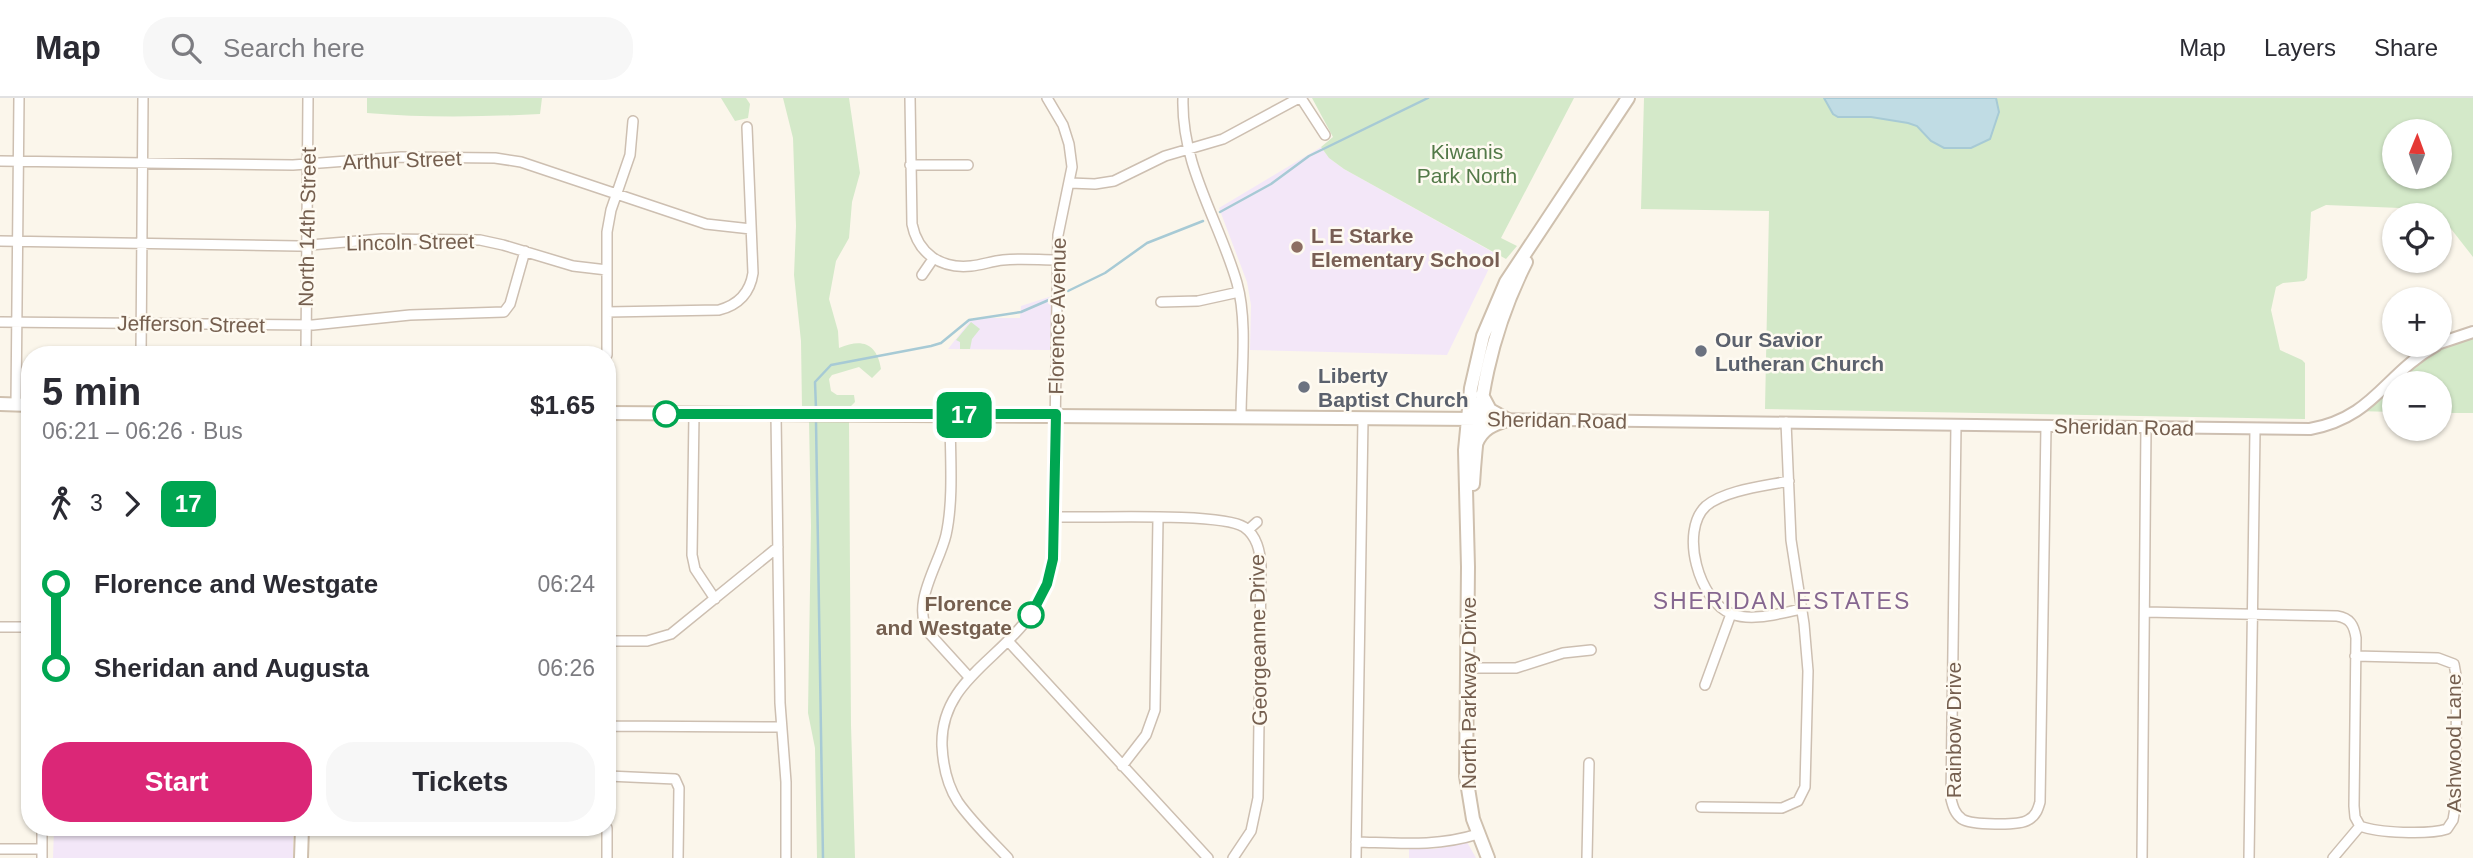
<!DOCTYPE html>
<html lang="en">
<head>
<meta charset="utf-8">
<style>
	:root { --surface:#fff; --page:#f7f7f7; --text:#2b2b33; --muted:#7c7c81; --line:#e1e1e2; --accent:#db2777 }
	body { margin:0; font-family:Arial,sans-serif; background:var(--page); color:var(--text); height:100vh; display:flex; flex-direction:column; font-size:26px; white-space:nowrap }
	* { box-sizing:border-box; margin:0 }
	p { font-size:23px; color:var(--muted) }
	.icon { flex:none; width:38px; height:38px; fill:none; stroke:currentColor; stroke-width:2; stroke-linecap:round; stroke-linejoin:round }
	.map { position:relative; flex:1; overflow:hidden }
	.drawer { position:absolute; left:21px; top:248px; width:595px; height:490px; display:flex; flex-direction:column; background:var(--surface); border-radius:28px; box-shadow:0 2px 5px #0004 }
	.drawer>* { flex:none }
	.badge { padding:0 14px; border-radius:10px; font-size:24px; line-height:46px }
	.needle { width:46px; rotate:1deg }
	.fabs { position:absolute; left:2382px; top:21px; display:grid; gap:14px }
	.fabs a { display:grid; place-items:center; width:70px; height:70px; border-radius:50%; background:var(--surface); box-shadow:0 2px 5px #0004; font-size:35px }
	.map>.badge { position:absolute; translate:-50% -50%; box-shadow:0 0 0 4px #fff }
	.legs { display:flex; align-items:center; gap:10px; height:77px; padding:0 21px; font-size:23px }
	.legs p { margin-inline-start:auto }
	.headline { display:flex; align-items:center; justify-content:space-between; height:119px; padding:0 21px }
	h1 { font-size:38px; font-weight:800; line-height:52px }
	.button { display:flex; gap:14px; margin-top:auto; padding:14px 21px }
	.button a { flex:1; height:80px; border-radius:28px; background:var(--accent); color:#fff; font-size:28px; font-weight:800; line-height:80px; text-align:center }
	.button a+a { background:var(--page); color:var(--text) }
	ul { padding:0 21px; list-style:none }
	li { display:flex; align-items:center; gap:24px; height:84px; font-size:26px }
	li i { display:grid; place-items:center; width:10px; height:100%; margin:0 9px; background:currentColor }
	li i::after { content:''; width:18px; height:18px; margin:-9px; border:5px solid; border-radius:50%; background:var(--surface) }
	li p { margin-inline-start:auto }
	li:first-child i { background:linear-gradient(#0000 50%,currentColor 0) }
	li:last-child i { background:linear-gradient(currentColor 50%,#0000 0) }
	header { display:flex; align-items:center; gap:42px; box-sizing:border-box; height:98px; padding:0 35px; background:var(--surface); border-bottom:2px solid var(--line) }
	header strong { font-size:33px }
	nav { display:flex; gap:38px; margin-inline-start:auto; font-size:24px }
	.search { width:490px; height:63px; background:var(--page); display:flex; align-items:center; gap:18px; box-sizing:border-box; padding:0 24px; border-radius:28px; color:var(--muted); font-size:26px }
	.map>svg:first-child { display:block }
</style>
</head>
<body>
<header>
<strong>Map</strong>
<div class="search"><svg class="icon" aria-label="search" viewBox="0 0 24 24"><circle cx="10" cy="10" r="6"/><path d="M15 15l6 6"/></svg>Search here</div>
<nav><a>Map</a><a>Layers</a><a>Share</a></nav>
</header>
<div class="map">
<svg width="2473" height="760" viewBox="0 0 2473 760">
	<rect width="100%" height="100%" fill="#fbf6eb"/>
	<path fill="#f3e7f8" d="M1321,49l8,11 15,11 152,85 -49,101 -197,-5 1,-45 -4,-23 -28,-74z
		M1052,198l-1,54 -103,-1 22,-28 18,-3h32l1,-12z
		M54,730h239v30h-240z
		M1467,744l9,16h-67v-9h25z"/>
	<path fill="#d4e9c9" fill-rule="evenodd" d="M367,0h175l-2,16c-57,3 -116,4 -173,-1z
		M721,0h25l4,6 -2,14 -13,3z
		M783,0h66l11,75 -8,29 -3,36 -13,23 -7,38 9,32 1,17c23,-10 38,-5 42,21l-9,9 -13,-11 -27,8 -3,4 2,12 6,4h17l1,7 -6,6h-47l-1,-67 -7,-66 2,-49 -3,-88z
		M1312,0h262l-73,140 16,8 -11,13 -162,-90 -15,-11 -8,-11 12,-10z
		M1644,0h829v159l-39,-50 -9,2 -99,-4 -15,7 -4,66 -3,3 -21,2 -7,4 -5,23 9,40 22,10 3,3v56l-540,-10 4,-198 -128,-2zM2394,33h46v46h-46z
		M971,224l9,7 -8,10 -2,10h-10v-7l-4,-2z
		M2473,239v76h-33v-30h-46v29l-37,-1 76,-64z
		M809,323l40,1 2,303 4,133h-38l-2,-110 -7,-35 3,-187z"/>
	<path fill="#c0dce4" stroke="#a7cad5" stroke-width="2" d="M1824,0h172l3,14 -9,27 -19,9h-27l-13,-7 -14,-15 -9,-3 -37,-6h-33l-5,-3z"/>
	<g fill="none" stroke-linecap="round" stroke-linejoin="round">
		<path stroke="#a7cad5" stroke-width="2.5" d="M1220,114l51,-28 38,-28 119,-58
			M1068,193l37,-18 42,-30 56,-22
			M816,311l-1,-27 16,-17 100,-19 10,-3 28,-23 52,-8 30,-13
			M816,324l7,436"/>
		<defs>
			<path id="minor" d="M910,0l2,126c6,30 29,45 59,42 11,-1 21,-5 32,-6 18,-2 36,0 54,0
				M1183,0c-2,68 36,122 54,185 11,39 4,92 4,134
				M1301,0l24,37
				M0,63l293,4 108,-8 94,1 26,4 185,62 45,5
				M910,67h58
				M1070,85l25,1 19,-3 51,-25 58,-17 76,-41
				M0,143l298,5 84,-7 98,1 23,5 70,21 34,4
				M922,177l11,-16
				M1161,204l37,-1 41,-9
				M607,214l112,-2c19,-5 31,-17 34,-37l-6,-146
				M0,224l313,3 97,-10 94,-3 6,-8 15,-53
				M141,257l2,-257
				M306,257l2,-257
				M607,257v-123l4,-22 19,-55 3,-34
				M16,307l3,-307
				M694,316l-2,141 3,14 20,30
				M776,317l4,288 6,79v76
				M950,317c0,38 4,84 -4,120 -7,30 -36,69 -17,98l40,44
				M1956,327l-5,374c2,8 4,15 11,20 9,6 57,7 66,1 8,-4 10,-11 12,-18l6,-376
				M1789,383c-24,5 -64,9 -83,25 -27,25 -7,96 26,108 21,8 48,-1 70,-5
				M1055,419c34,1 167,-5 189,10 13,9 16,24 17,39l-3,232 -7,33 -18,27
				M1248,432l9,-8
				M2145,514l192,4c13,2 17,9 19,22l-2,168 1,11 5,9c18,7 68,9 87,3l6,-9 2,-12 2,-127 -3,-17 -16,-6 -83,-2
				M0,529h30
				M607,543h40l24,-7 107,-87
				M1008,543l200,217
				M1468,570h48l47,-15 28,-3
				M1705,587l26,-71
				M607,628l173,1
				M1122,668l24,-31 9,-25 3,-192
				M608,678l67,3 4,9 -1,70
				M607,698l3,-383
				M1701,709l81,1 16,-7 7,-14 3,-116 -4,-47 -13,-84 -5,-118
				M607,730v30
				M1356,744c42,1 81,5 122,-8
				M0,751h42
				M42,760v-30
				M1008,760c-17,-18 -36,-36 -50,-56 -11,-17 -15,-36 -16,-56 -2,-60 51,-83 83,-124 15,-19 23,-40 28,-63l5,-324 14,-68 -3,-23 -6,-19 -16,-27
				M1356,760l7,-439
				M1587,760l2,-95
				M2142,760l4,-431
				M2249,760l6,-428
				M2333,760l27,-32"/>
			<path id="tertiary" d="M2440,245l33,-11
				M1478,321l832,10c65,-12 75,-56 127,-84"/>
			<path id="secondary" d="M1482,297l8,15 18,10
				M0,306l30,1
				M607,315l871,6
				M1476,346c6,-15 17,-20 32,-24
				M1473,386c5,-81 16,-149 53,-222
				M301,760l1,-30
				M1488,760l-15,-39 -7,-43 2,-209 -3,-117 6,-62 12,-52 23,-54 122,-184"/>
		</defs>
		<use href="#minor" stroke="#cdbfb1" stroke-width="12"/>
		<use href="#tertiary" stroke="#cdbfb1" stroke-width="14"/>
		<use href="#secondary" stroke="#cfc0ae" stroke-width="16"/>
		<use href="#minor" stroke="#fff" stroke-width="9"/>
		<use href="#tertiary" stroke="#fff" stroke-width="10"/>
		<use href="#secondary" stroke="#fff" stroke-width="12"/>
	</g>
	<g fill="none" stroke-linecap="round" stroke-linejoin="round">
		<defs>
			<path id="line-1" d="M666,316h390l-3,145 -6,25 -16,31"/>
		</defs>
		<use href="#line-1" stroke="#fff" stroke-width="16"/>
		<use href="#line-1" stroke="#00a651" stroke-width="10"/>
	</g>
	<circle fill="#8d6e63" stroke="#fefaf1" stroke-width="2.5" cx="1297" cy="149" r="7"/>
	<g fill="#6b7280" stroke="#fefaf1" stroke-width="2.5">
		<circle cx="1701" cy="253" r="7"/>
		<circle cx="1304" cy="289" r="7"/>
	</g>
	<g fill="#fff" stroke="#00a651" stroke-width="3.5">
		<circle cx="666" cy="316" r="12"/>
		<circle cx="1031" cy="517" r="12"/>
	</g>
	<g text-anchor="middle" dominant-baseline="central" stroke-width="5" stroke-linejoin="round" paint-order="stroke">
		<g font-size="21" fill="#537948" stroke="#fefaf1">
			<text x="1467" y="53">Kiwanis<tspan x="1467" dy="24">Park North</tspan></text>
		</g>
		<g font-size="21" fill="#755f4f" stroke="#fefaf1">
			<text transform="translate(402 62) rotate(-2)">Arthur Street</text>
			<text transform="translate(307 129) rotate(-89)">North 14th Street</text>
			<text transform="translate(410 144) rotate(-1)">Lincoln Street</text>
			<text transform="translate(1057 218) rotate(-89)">Florence Avenue</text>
			<text transform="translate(191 226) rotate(1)">Jefferson Street</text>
			<text transform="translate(1557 322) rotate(1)">Sheridan Road</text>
			<text transform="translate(2124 329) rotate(1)">Sheridan Road</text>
			<text transform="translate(1258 542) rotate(-91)">Georgeanne Drive</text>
			<text transform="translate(1468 595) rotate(-90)">North Parkway Drive</text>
			<text transform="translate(1953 632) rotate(-90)">Rainbow Drive</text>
			<text transform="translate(2453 645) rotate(-90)">Ashwood Lane</text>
		</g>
		<g font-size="21" font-weight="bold" fill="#785e54" stroke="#fefaf1" text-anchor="start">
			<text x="1311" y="137">L E Starke<tspan x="1311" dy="24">Elementary School</tspan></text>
		</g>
		<g font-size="21" font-weight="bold" fill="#5b616d" stroke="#fefaf1" text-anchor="start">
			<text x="1715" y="241">Our Savior<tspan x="1715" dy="24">Lutheran Church</tspan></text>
			<text x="1318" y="277">Liberty<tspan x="1318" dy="24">Baptist Church</tspan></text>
		</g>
		<g font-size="21" font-weight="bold" fill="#755f4f" stroke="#fefaf1" text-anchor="end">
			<text x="1012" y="505">Florence<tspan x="1012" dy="24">and Westgate</tspan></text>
		</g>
		<g font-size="23" letter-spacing="2" fill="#866790" stroke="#fefaf1">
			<text x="1782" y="503">SHERIDAN ESTATES</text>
		</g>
	</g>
</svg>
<div class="fabs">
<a><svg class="needle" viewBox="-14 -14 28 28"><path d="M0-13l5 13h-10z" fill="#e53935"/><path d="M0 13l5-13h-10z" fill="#7c7c81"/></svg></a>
<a><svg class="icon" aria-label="locate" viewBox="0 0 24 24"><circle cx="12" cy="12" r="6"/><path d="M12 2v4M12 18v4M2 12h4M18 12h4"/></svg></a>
<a>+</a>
<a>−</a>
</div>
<b class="badge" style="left:964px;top:317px;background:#00a651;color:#fff">17</b>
<section class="drawer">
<div class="headline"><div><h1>5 min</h1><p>06:21 – 06:26 · Bus</p></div><b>$1.65</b></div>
<div class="legs"><svg class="icon" aria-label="walk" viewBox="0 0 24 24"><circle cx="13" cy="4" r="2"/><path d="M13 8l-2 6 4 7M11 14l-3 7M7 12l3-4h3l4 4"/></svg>3<svg class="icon" aria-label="forward" viewBox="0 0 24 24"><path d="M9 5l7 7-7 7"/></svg><b class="badge" style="background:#00a651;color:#fff">17</b></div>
<ul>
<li><i style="color:#00a651"></i><b>Florence and Westgate</b><p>06:24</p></li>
<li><i style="color:#00a651"></i><b>Sheridan and Augusta</b><p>06:26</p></li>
</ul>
<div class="button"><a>Start</a><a>Tickets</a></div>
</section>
</div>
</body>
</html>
